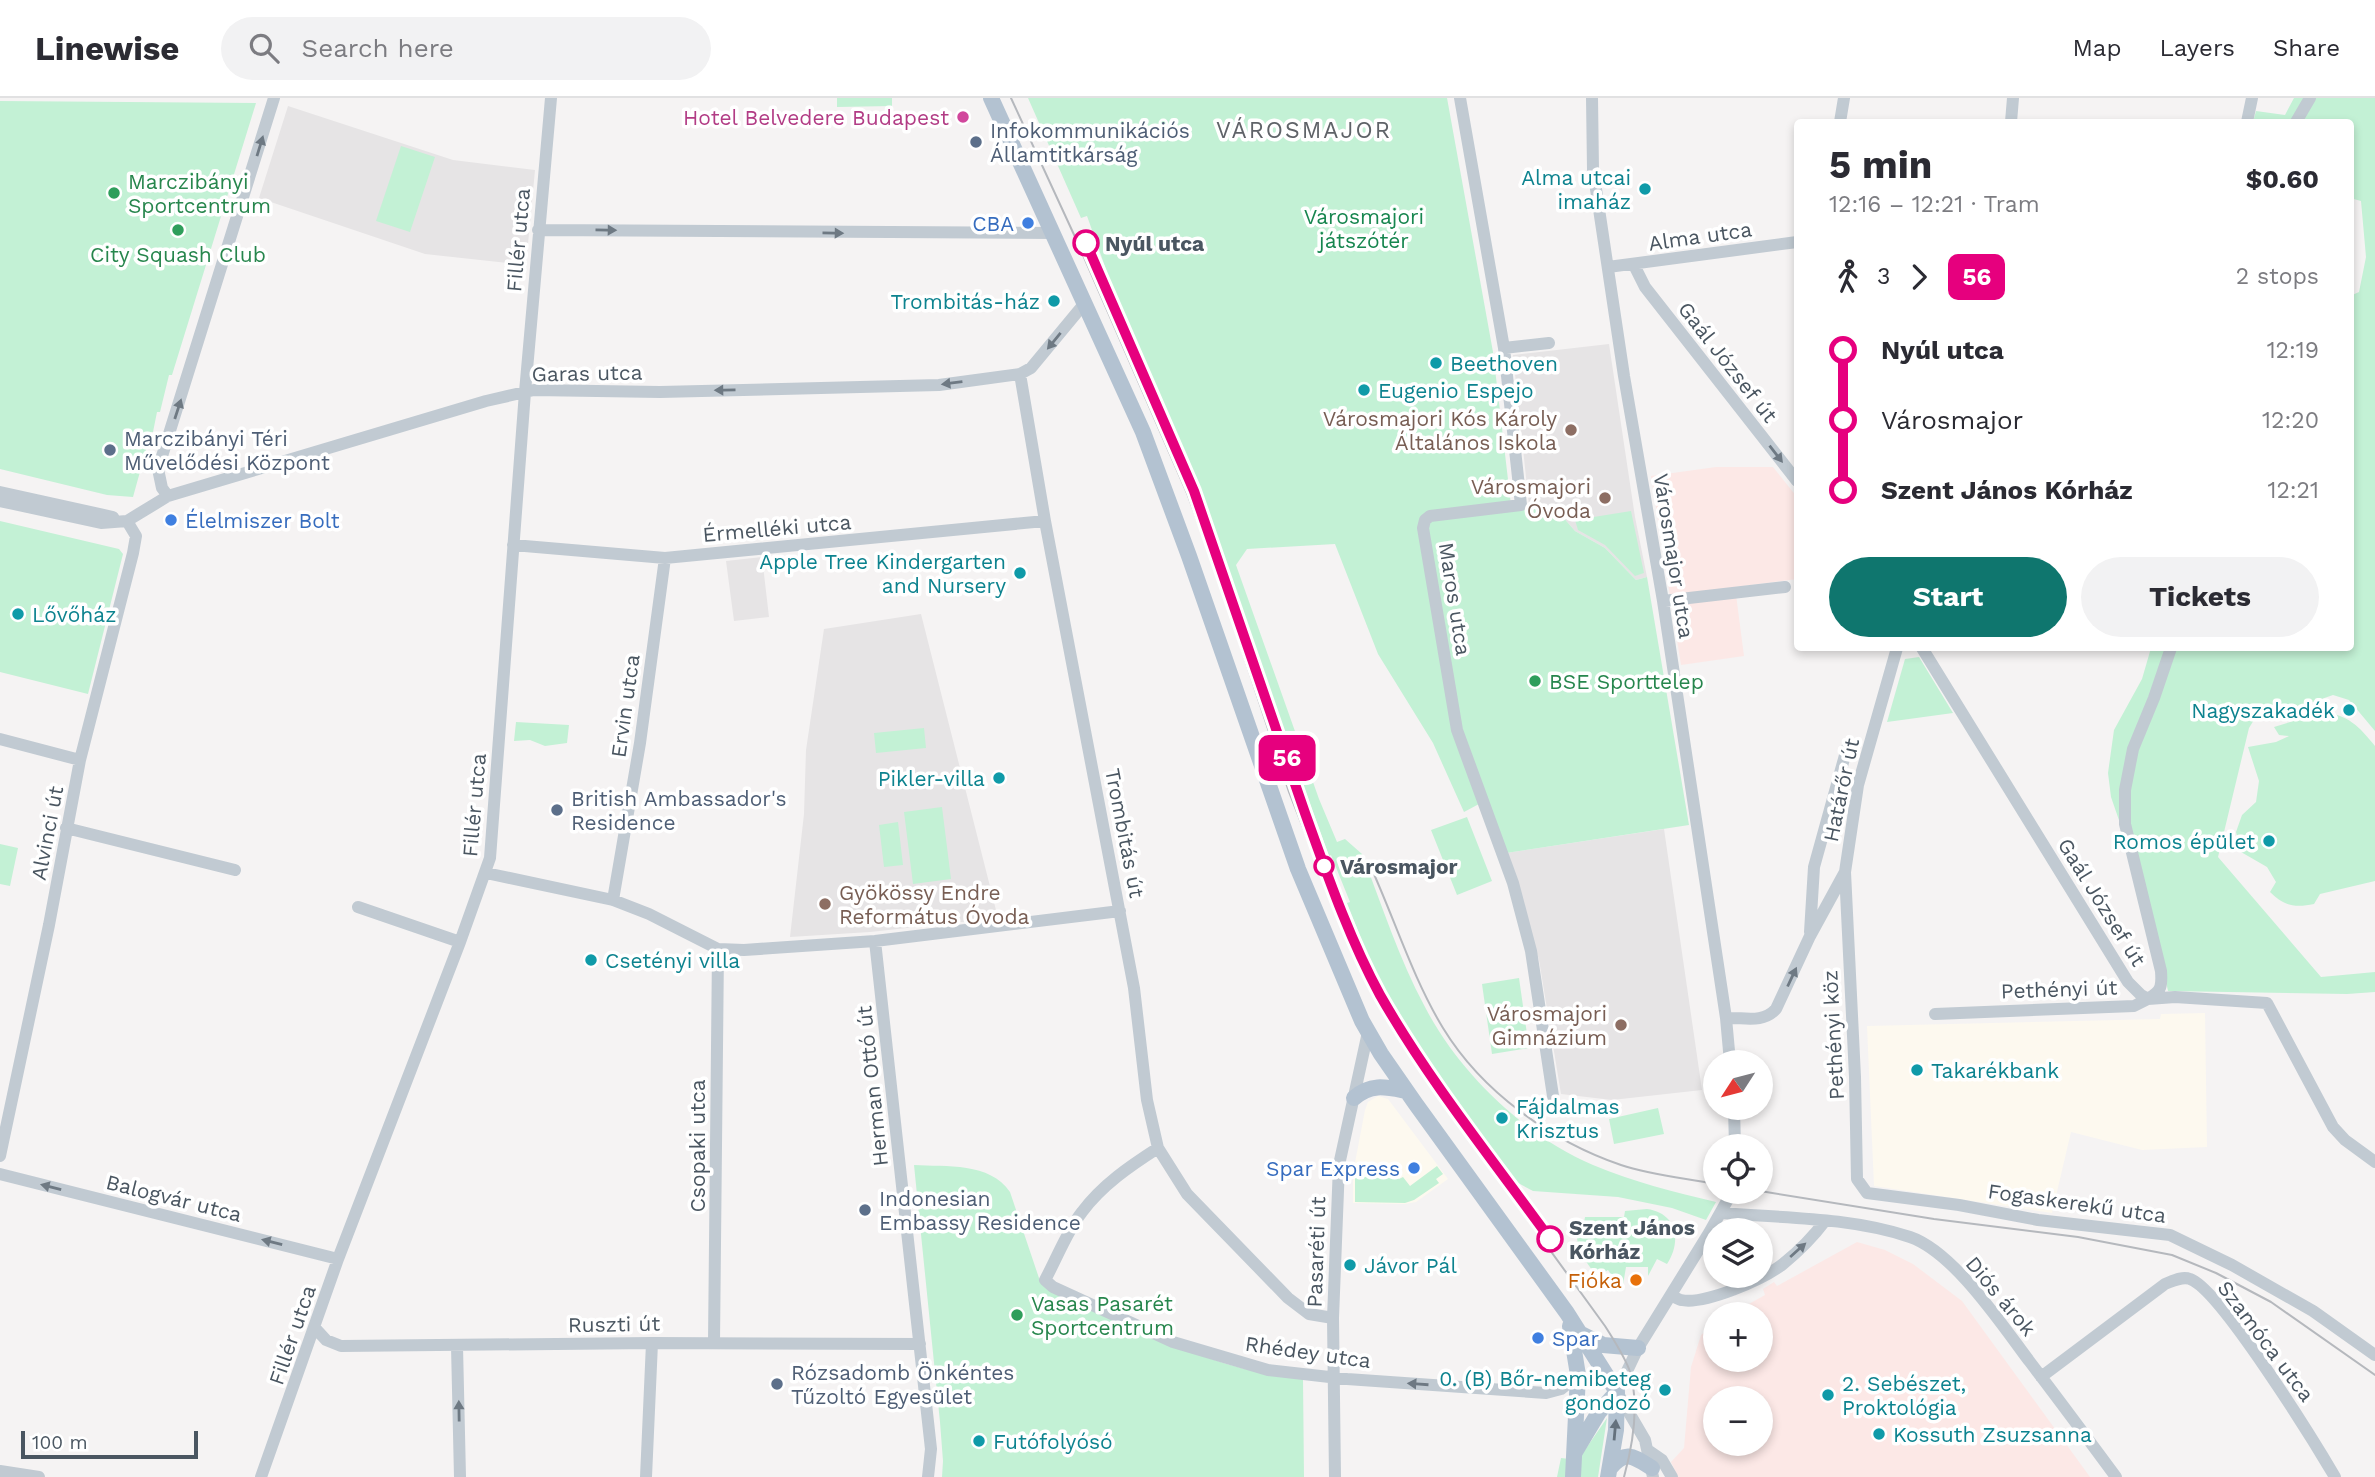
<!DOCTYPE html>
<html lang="en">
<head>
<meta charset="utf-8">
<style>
	:root { --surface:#fff; --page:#f2f2f3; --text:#2b2b33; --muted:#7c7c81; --line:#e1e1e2; --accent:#0f766e }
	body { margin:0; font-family:"Work Sans",sans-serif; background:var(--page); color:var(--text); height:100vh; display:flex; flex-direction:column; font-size:26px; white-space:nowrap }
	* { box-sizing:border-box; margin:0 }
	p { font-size:23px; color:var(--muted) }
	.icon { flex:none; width:38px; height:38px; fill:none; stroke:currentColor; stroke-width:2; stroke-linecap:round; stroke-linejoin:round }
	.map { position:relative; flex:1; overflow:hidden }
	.side { position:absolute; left:1794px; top:21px; width:560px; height:532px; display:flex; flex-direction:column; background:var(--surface); border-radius:7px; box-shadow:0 4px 10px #0003 }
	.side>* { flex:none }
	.badge { padding:0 14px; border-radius:10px; font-size:24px; line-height:46px }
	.needle { width:46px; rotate:234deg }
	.buttons { position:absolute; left:1703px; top:952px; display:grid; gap:14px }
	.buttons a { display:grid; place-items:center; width:70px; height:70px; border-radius:50%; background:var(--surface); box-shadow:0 4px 10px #0003; font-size:35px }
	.scale { position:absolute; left:21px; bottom:18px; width:177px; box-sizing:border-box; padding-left:7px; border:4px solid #4a5661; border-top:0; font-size:19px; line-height:24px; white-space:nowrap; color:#4a5661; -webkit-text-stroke:5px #fff; paint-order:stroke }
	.map>.badge { position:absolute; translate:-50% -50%; box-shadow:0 0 0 4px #fff }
	.legs { display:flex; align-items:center; gap:10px; height:77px; padding:0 35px; font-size:23px }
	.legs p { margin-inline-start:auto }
	.head { display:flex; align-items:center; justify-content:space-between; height:119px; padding:0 35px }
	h1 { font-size:38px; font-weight:700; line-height:52px }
	.button { display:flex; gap:14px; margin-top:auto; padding:14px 35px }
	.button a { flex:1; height:80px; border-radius:42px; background:var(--accent); color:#fff; font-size:28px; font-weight:700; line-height:80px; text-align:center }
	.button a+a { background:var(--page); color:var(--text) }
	ul { padding:0 35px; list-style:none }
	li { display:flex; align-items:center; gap:24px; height:70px; font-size:26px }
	li i { display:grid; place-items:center; width:10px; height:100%; margin:0 9px; background:currentColor }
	li i::after { content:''; width:18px; height:18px; margin:-9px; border:5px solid; border-radius:50%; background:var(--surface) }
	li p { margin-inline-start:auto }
	li:first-child i { background:linear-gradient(#0000 50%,currentColor 0) }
	li:last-child i { background:linear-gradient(currentColor 50%,#0000 0) }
	header { display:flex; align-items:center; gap:42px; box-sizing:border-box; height:98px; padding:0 35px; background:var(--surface); border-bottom:2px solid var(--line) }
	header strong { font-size:33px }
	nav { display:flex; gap:38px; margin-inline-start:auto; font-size:24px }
	.search { width:490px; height:63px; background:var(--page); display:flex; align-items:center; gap:18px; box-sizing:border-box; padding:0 24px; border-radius:38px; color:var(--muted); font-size:26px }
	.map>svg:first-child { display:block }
</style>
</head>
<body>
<header>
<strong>Linewise</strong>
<div class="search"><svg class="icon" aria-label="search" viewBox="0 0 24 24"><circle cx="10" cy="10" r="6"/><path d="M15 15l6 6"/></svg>Search here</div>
<nav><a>Map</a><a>Layers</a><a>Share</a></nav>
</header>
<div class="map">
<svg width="2375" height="1379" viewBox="0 0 2375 1379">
	<rect width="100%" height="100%" fill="#f5f3f3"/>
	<path fill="#fdf9ef" d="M2205,915l2,134 -65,3 -71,-18 -19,81 -178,-27 -7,-160 293,-7 1,-5z
		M1378,998l10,3 60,80 -32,23 -11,2 -52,-1v-30l12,-63 3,-8z"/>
	<path fill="#e6e4e5" d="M288,8l165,54 82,10 -9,95 -101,-11 -166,-56z
		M1609,246l26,173 12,60 -11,3 -31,-32 -30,-17 -13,-15 -33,-11 -16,-150z
		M762,459l7,60 -35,4 -8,-60z
		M921,516l77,304 -128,14 -80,5 14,-123 2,-64 18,-121z
		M1664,731l38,261 -90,10 -51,-6 -22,-134 -33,-107z"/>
	<path fill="#fce8e6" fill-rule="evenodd" d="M1716,369h57l24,30v82l-62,8 9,69 -63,9 -30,-189z
		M1857,1144l28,8 28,14 49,37 128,176h-412l-7,-15 13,-14 7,-81 10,-32 14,-11v36h45v-46h-29l34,-19 -2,-6 11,-7 3,4zM1715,1300h45v46h-45z"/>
	<path fill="#c3f1d5" d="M837,0h55v8l-55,1z
		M1028,0h419l46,254 18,153h18l33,11 13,15 30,17 31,32 11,-3 42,248 -183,28 -27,-49 -15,8 -31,-69 -55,-89 -43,-110 -88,5 -11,16 83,234 18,43 8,-3 17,15c20,51 37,105 63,153 34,66 100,129 168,158 40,17 82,27 123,37l-10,18 -34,-12 -54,-11 -85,-6 -24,-13 -126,-184 -36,-91 3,-1 -19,-47 -2,1 -112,-309 -55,-137 -58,-133 4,-2 -21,-59 -6,2z
		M2294,0h81v633l-26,-31 -16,-5 -51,18 -9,1 -8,-6 -5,2 -11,18 -31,129 103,120 54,-5v20l-28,2 -179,-3 -16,-75 -41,-119 -3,-24 6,-43 28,-51 9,-31h199v-352l9,-4 7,-35 -5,-56 -11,-3v-76h-97l3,-11 29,4z
		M0,3l256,2 -84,272h-3l-9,37h-3l-4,20h-2l-18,65 -26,-2 -107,-26z
		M401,48l34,11 -25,75 -34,-11z
		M1631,413l13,62 -9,3 -30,-31 -27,-15 -3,-10z
		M0,423l119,28 4,5 -35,140 -88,-22z
		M1919,559l34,56 -66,9 18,-63z
		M2323,614c25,3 36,14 52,34v135l-55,13 -6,10c-19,4 -30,2 -44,-12l6,-10 -9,-15 -26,-15 -5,-20 6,-17 14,-13 3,-21 -11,-34 28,-5 13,-6 -10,-1 -5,-8z
		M516,624l53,3 -2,18 -22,3 -15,-6 -16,1z
		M924,630l2,20 -50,5 -2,-20z
		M942,709l9,72 -38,5 -9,-72z
		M1467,719l25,64 -35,14 -26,-65z
		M898,724l5,43 -19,2 -5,-42z
		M0,746l18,4 -8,38 -10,-2z
		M1519,880l10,70 -37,6 -10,-70z
		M1658,1010l6,26 -50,10 -5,-25z
		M914,1067c32,2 76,-3 96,27l30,89c85,42 167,89 263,98l1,98h-362l1,-16 -3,-39z
		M1437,1068l6,8 -7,5 3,4 -25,17 -9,3 -50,-1v-25h29l9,-6 6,8 4,-2 7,9z
		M1647,1111c30,4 35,32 20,55l-10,-5 -9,17v-9h-22l-3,18h-5l-10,-15 -11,7 -17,-24 -5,-24 8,-1 2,-11h39l1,-6z
		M1607,1320l-9,59h-41l4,-19 17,2z"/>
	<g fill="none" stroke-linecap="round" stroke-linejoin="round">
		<path stroke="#c1cad2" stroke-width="12" d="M1460,0l44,250 17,157 -91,11 -5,4 -2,8 34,202 56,153 18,68 22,145
			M1592,0l1,71 31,207 39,225 63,417 4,44
			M1840,24l4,-24
			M2011,24l2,-24
			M2247,24l5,-24
			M2296,24l14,-24
			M538,132l515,3
			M1634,167l11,22 152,194
			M1608,169l189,-25
			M1504,250l45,-5
			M1020,276l25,147 89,467 13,112 11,48 29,46 101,104 21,16 24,4
			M0,394l113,25
			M168,398l-6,-8 -4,-19 116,-371
			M0,403l101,22 26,-2 41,-25 318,-95 48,-11 126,2 279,-7 81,-11 11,-6 53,-64
			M513,447l152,13 380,-37
			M1663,503l122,-14
			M1922,550l206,334 13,13 7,4
			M0,641l80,21
			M66,730l169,42
			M1845,774l10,205 2,102 10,14 92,12 79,15 132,15 62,30 81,46 62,44
			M486,775l127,27 36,14 69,35 26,1 131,-9 245,-30
			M613,802l27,-157 25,-185
			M358,809l102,35
			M1810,834l4,-65 33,-119
			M875,843l56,508 -3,28
			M2149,900c13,-7 13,-13 12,-27l-36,-147v-34l8,-41 21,-51 17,-50
			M1935,916l199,-8 14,-7 27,-2 92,6 66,124 12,13 30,22
			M1726,920c18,-1 36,6 50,-9l34,-73 35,-64 13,-87 39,-137
			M1734,1010l1,38
			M1158,1050c-28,18 -56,37 -76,64 -15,19 -25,46 -37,68l8,7 120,55 95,28 79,9 199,14 15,-4 17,-14
			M0,1058l49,-231 31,-165 53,-207 3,-17 -9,-15
			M0,1076l338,85
			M1721,1115c62,5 129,4 189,24 44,15 92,88 120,125 29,38 58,77 86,115
			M1671,1197c2,1 8,5 10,5 24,5 83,-21 102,-36 16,-13 30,-27 42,-43
			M315,1230l11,12 15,6 311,-3 268,1
			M714,1245l4,-394
			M457,1248l3,131
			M2041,1279l124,-93c8,-3 17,-8 25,-5 30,10 125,164 145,198
			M1649,1353l13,9 10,17
			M0,1373l39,6
			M261,1379l77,-218 122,-317 30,-84 35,-466 26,-294
			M646,1379l6,-134
			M1335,1379l-2,-159 6,-153 29,-133
			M1653,1379l-8,-37 -28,-48 21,-44 71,-115 23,-41"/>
		<path stroke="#b3c2d1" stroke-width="16" d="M991,0l152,334 46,124 109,313 64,152 19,33 34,49 152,210 50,79 -1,38 -8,47
			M1354,1000c17,-15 32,-11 52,-7
			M1570,1228l8,49 -5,102
			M1581,1236l22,11 35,3
			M1575,1354l24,-40 18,-20
			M1610,1370c16,-19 24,-11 42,0"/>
		<path stroke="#b5b8bd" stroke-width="2" d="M1011,0l65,141 111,254 26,70 76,229 55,140 29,63 22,38 39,57 171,236c9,14 18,28 24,43 11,33 4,75 -5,108
			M1369,765c25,54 43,114 74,165 39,64 108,113 178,137 30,10 63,13 94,19
			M1760,1093l174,28 144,18 94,18 44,18 55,29 104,73"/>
	</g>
	<defs><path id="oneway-solid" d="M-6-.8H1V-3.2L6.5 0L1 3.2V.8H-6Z" transform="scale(1.75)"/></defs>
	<g fill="#6e7983">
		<use href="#oneway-solid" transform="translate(260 48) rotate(-73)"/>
		<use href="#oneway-solid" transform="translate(606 132) rotate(1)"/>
		<use href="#oneway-solid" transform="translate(833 135) rotate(1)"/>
		<use href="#oneway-solid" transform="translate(1054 243) rotate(129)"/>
		<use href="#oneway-solid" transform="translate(952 285) rotate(173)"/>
		<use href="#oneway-solid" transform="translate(725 292) rotate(179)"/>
		<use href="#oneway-solid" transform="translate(178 311) rotate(-72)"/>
		<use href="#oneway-solid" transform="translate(1776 356) rotate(52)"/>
		<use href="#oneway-solid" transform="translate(1792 879) rotate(-65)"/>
		<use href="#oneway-solid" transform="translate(51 1089) rotate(-166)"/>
		<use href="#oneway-solid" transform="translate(272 1144) rotate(-166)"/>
		<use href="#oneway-solid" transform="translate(1798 1152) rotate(-42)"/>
		<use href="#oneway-solid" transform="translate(1418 1286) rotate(-176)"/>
		<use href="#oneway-solid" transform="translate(459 1313) rotate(-91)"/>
	</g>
	<use fill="#64717d" href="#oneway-solid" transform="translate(1615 1332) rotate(-85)"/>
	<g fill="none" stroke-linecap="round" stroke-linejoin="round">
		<defs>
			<path id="line-1" d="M1086,145l108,248 111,322c22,61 44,125 75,182 49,86 112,164 170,244"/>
		</defs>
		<use href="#line-1" stroke="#fff" stroke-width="16"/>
		<use href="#line-1" stroke="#e6007e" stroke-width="10"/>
	</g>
	<circle fill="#d1479c" stroke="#fff" stroke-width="2.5" cx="963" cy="19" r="7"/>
	<g fill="#5c6f8a" stroke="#fff" stroke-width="2.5">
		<circle cx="976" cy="44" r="7"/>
		<circle cx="110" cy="352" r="7"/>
		<circle cx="557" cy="712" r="7"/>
		<circle cx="865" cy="1112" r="7"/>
		<circle cx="777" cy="1286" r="7"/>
	</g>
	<g fill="#0f9aa8" stroke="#fff" stroke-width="2.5">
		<circle cx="1645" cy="91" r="7"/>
		<circle cx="1054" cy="203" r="7"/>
		<circle cx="1436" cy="265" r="7"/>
		<circle cx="1364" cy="292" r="7"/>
		<circle cx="1020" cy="475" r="7"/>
		<circle cx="18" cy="516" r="7"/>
		<circle cx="2349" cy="612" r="7"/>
		<circle cx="999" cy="680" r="7"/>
		<circle cx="2269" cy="743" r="7"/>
		<circle cx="591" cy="862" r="7"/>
		<circle cx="1917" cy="972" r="7"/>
		<circle cx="1502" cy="1020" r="7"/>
		<circle cx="1350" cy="1167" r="7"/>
		<circle cx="1665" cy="1292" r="7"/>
		<circle cx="1828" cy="1297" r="7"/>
		<circle cx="1879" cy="1336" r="7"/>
		<circle cx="979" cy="1343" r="7"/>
	</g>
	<g fill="#2e9e5b" stroke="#fff" stroke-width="2.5">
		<circle cx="114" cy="95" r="7"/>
		<circle cx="178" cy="132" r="7"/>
		<circle cx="1535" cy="583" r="7"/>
		<circle cx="1017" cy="1217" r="7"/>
	</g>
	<g fill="#3f7fe0" stroke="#fff" stroke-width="2.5">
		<circle cx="1028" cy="125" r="7"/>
		<circle cx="171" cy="422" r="7"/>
		<circle cx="1414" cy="1070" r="7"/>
		<circle cx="1538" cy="1240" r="7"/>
	</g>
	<g fill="#fff" stroke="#e6007e" stroke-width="3.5">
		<circle cx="1086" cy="145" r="12"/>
		<circle cx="1324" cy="768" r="9"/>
		<circle cx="1550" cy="1141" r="12"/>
	</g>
	<g fill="#8d6e63" stroke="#fff" stroke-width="2.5">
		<circle cx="1571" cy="332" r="7"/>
		<circle cx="1605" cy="400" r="7"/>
		<circle cx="825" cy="806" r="7"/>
		<circle cx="1621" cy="927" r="7"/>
	</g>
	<circle fill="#e8710a" stroke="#fff" stroke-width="2.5" cx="1636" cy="1182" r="7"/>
	<g text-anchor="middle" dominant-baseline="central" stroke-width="7" stroke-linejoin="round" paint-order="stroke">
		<g font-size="21" fill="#b23c85" stroke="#fff" text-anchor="end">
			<text x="949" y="19">Hotel Belvedere Budapest</text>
		</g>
		<g font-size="21" fill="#4e5e75" stroke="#fff" text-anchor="start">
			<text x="990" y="32">Infokommunikációs<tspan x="990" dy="24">Államtitkárság</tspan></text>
			<text x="124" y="340">Marczibányi Téri<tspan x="124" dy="24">Művelődési Központ</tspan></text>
			<text x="571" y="700">British Ambassador's<tspan x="571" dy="24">Residence</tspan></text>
			<text x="879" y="1100">Indonesian<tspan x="879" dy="24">Embassy Residence</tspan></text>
			<text x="791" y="1274">Rózsadomb Önkéntes<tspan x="791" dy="24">Tűzoltó Egyesület</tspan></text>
		</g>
		<g font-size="21" fill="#0d838f" stroke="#fff" text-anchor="start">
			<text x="1631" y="79" text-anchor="end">Alma utcai<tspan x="1631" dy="24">imaház</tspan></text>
			<text x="1040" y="203" text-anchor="end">Trombitás-ház</text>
			<text x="1450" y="265">Beethoven</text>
			<text x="1378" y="292">Eugenio Espejo</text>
			<text x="1006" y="463" text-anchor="end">Apple Tree Kindergarten<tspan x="1006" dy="24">and Nursery</tspan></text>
			<text x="32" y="516">Lővőház</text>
			<text x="2335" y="612" text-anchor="end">Nagyszakadék</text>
			<text x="985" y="680" text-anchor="end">Pikler-villa</text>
			<text x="2255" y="743" text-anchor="end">Romos épület</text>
			<text x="605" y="862">Csetényi villa</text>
			<text x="1931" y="972">Takarékbank</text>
			<text x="1516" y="1008">Fájdalmas<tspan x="1516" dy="24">Krisztus</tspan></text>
			<text x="1364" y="1167">Jávor Pál</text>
			<text x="1651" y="1280" text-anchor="end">0. (B) Bőr-nemibeteg<tspan x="1651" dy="24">gondozó</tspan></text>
			<text x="1842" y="1285">2. Sebészet,<tspan x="1842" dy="24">Proktológia</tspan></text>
			<text x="1893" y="1336">Kossuth Zsuzsanna</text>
			<text x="993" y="1343">Futófolyósó</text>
		</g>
		<g font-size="21" fill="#27864d" stroke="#fff" text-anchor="start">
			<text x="128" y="83">Marczibányi<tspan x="128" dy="24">Sportcentrum</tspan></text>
			<text x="178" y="156" text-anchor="middle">City Squash Club</text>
			<text x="1549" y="583">BSE Sporttelep</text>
			<text x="1031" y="1205">Vasas Pasarét<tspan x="1031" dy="24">Sportcentrum</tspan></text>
		</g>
		<g font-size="21" fill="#17864f" stroke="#fff">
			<text x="1364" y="118">Városmajori<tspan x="1364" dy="24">játszótér</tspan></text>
		</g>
		<g font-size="21" fill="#366cbe" stroke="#fff" text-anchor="end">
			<text x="1014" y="125">CBA</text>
			<text x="185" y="422" text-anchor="start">Élelmiszer Bolt</text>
			<text x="1400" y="1070">Spar Express</text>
			<text x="1552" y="1240" text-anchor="start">Spar</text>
		</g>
		<g font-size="21" fill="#4a5661" stroke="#fff">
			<text transform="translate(1700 138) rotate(-8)">Alma utca</text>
			<text transform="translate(518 142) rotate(-85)">Fillér utca</text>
			<text transform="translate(1728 264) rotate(52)">Gaál József út</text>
			<text transform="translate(587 275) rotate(-1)">Garas utca</text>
			<text transform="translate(777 430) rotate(-5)">Érmelléki utca</text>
			<text transform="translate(1674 458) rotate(81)">Városmajor utca</text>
			<text transform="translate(1455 501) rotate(81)">Maros utca</text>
			<text transform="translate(625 608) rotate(-82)">Ervin utca</text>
			<text transform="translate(1841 692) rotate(-78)">Határőr út</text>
			<text transform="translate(474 707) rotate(-85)">Fillér utca</text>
			<text transform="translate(47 735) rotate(-79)">Alvinci út</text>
			<text transform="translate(1125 735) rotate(79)">Trombitás út</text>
			<text transform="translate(2102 804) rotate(58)">Gaál József út</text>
			<text transform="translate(2059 891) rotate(-2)">Pethényi út</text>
			<text transform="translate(1833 937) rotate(-93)">Pethényi köz</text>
			<text transform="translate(872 988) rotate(-96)">Herman Ottó út</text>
			<text transform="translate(697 1048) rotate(-90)">Csopaki utca</text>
			<text transform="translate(174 1100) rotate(14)">Balogvár utca</text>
			<text transform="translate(2077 1105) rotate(8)">Fogaskerekű utca</text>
			<text transform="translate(1316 1154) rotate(-88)">Pasaréti út</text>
			<text transform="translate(2001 1198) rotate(50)">Diós árok</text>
			<text transform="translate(614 1226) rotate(-1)">Ruszti út</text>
			<text transform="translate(292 1237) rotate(-71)">Fillér utca</text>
			<text transform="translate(2266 1243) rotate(53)">Szamóca utca</text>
			<text transform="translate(1308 1254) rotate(8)">Rhédey utca</text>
		</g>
		<g font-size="21" font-weight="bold" fill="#4a5661" stroke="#fff" text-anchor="start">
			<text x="1105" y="145">Nyúl utca</text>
			<text x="1340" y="768">Városmajor</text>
			<text x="1569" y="1129">Szent János<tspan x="1569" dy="24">Kórház</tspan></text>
		</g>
		<g font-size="21" fill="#785e54" stroke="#fff" text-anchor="end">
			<text x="1557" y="320">Városmajori Kós Károly<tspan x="1557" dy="24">Általános Iskola</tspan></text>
			<text x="1591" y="388">Városmajori<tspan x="1591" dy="24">Óvoda</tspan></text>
			<text x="839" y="794" text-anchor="start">Gyökössy Endre<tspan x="839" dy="24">Református Óvoda</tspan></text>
			<text x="1607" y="915">Városmajori<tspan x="1607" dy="24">Gimnázium</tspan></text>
		</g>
		<g font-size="21" fill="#c56008" stroke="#fff" text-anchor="end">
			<text x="1622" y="1182">Fióka</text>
		</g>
		<g font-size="23" letter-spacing="2" fill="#5f6368" stroke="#fff">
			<text x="1304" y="32">VÁROSMAJOR</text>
		</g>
	</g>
</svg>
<div class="buttons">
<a><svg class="needle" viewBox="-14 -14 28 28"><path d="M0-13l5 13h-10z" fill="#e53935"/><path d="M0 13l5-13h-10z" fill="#7c7c81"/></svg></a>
<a><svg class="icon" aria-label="locate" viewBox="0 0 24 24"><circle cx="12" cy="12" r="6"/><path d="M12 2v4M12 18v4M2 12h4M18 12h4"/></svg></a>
<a><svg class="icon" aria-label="layers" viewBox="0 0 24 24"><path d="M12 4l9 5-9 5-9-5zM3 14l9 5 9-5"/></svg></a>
<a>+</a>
<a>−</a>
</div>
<div class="scale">100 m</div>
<b class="badge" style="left:1287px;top:660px;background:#e6007e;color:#fff">56</b>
<section class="side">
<div class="head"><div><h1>5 min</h1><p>12:16 – 12:21 · Tram</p></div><b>$0.60</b></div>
<div class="legs"><svg class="icon" aria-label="walk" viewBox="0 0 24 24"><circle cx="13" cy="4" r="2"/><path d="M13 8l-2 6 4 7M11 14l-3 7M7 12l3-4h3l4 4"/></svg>3<svg class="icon" aria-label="forward" viewBox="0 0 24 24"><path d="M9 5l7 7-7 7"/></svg><b class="badge" style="background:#e6007e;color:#fff">56</b><p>2 stops</p></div>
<ul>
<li><i style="color:#e6007e"></i><b>Nyúl utca</b><p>12:19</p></li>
<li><i style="color:#e6007e"></i><span>Városmajor</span><p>12:20</p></li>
<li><i style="color:#e6007e"></i><b>Szent János Kórház</b><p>12:21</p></li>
</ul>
<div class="button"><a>Start</a><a>Tickets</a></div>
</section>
</div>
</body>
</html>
